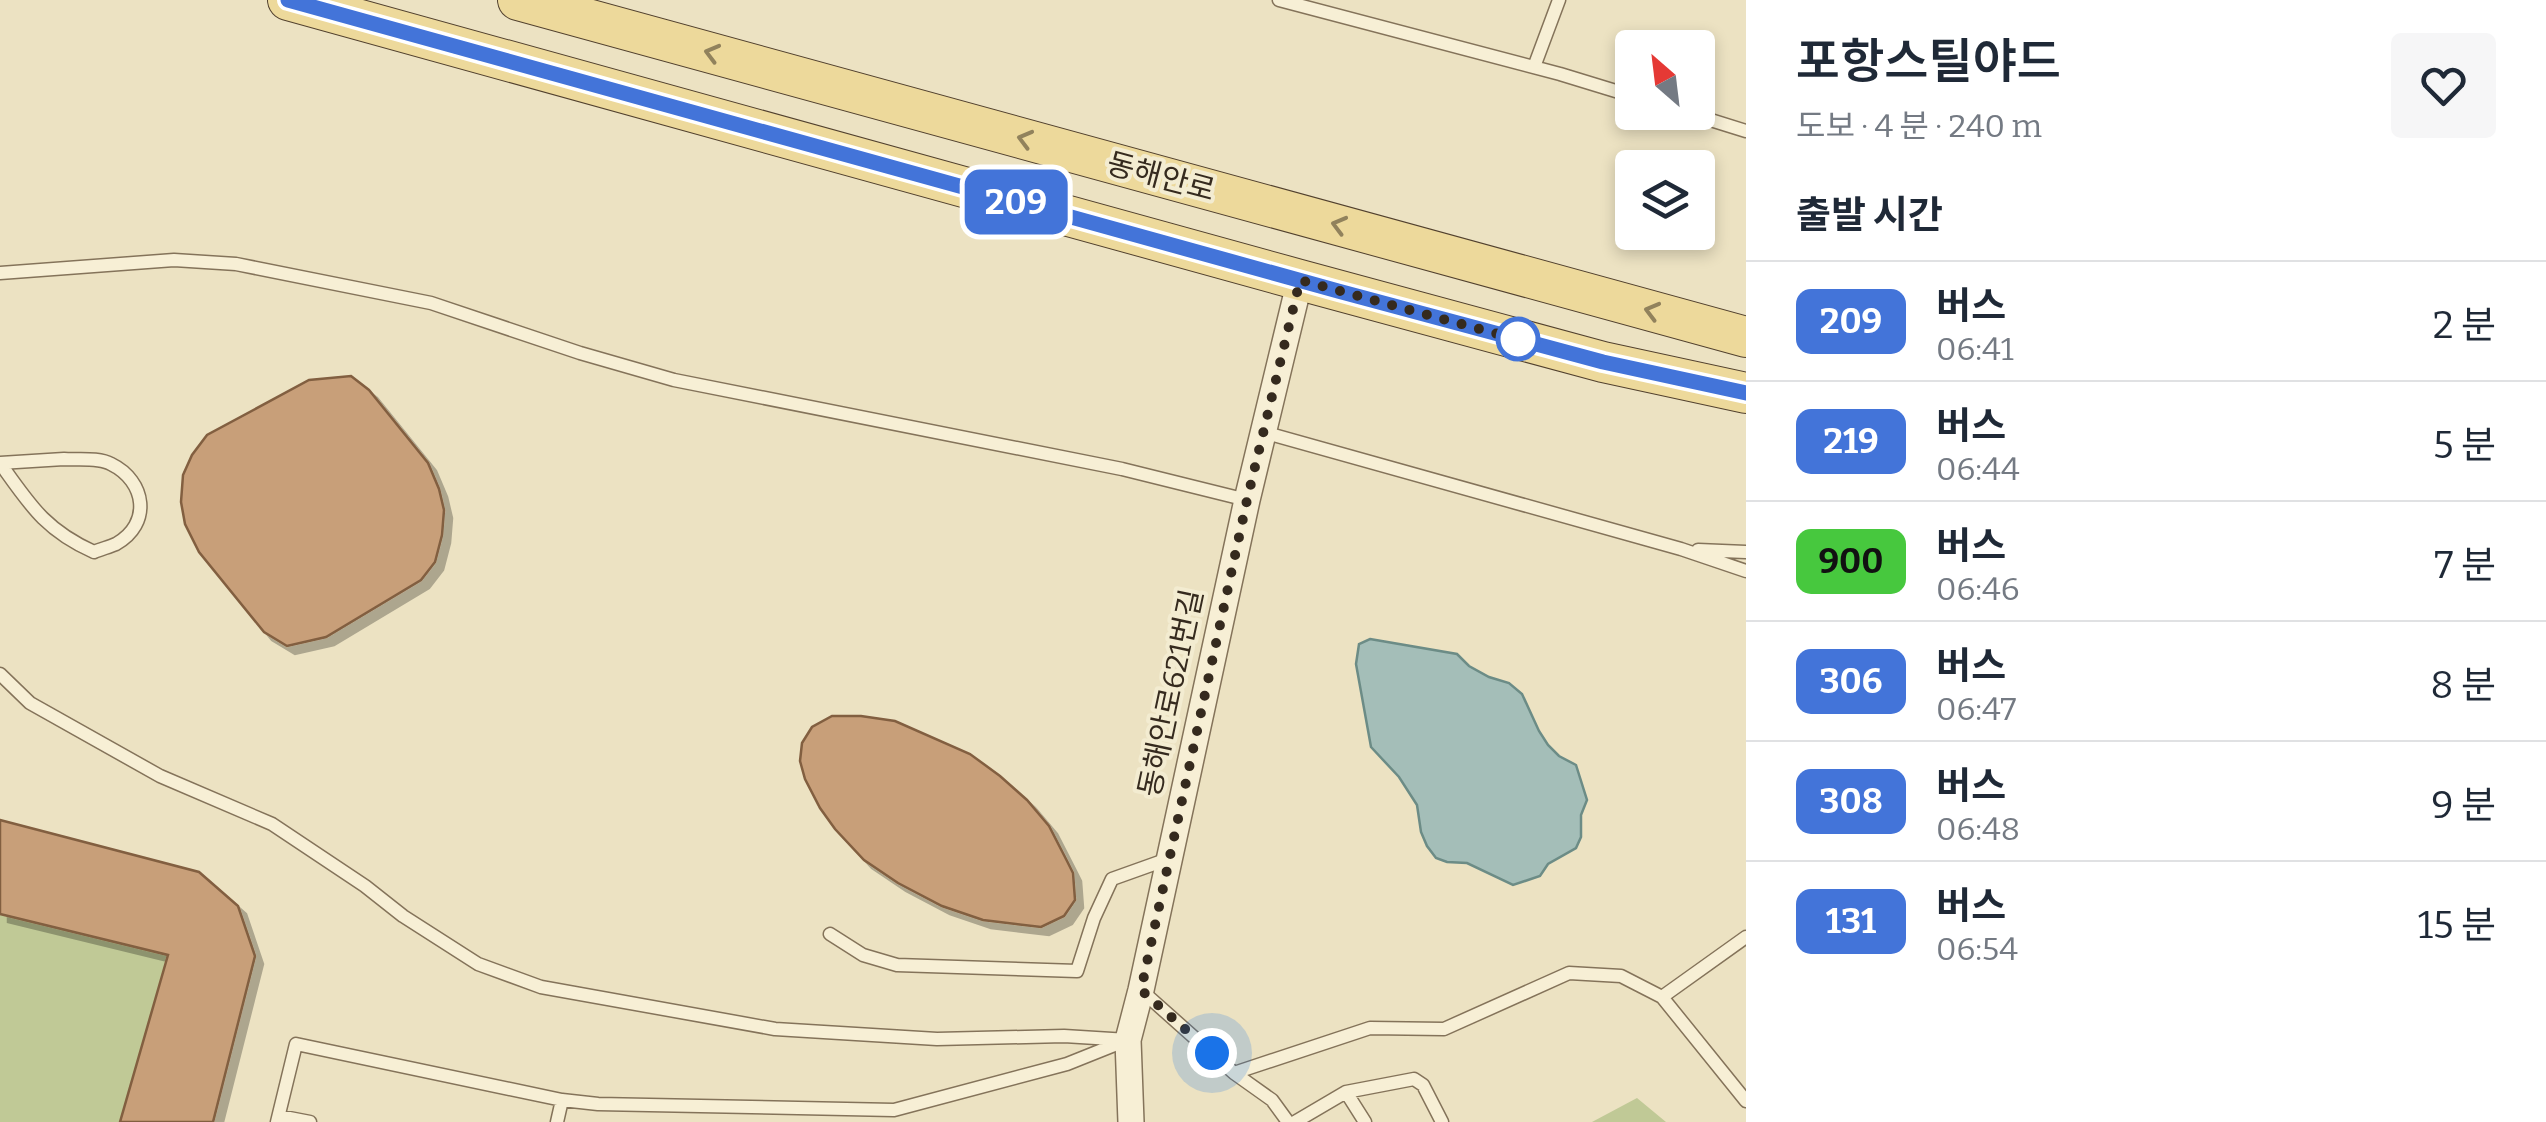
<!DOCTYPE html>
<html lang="ko">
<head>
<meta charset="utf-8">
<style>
	:root { --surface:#fff; --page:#f6f6f7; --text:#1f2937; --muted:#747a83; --line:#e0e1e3 }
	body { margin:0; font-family:Bitter,"Noto Sans KR",serif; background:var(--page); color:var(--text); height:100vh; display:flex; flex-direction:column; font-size:38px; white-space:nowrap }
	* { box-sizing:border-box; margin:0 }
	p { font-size:32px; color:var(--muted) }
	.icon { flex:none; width:55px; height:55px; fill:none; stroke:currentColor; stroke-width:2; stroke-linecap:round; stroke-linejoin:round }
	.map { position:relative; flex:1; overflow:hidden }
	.sheet { display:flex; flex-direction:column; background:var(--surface); width:800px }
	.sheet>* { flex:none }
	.badge { padding:0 20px; border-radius:15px; font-size:35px; line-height:65px }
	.needle { width:65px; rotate:332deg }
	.controls { position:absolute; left:1615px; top:30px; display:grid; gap:20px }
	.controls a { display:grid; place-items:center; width:100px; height:100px; border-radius:10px; background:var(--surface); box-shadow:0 5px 15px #0003; font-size:50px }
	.you { position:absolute; width:50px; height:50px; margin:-25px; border:8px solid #fff; border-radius:50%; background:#1a73e8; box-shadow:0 0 0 15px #1a73e833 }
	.map>.badge { position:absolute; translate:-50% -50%; box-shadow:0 0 0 5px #fff }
	h2 { padding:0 50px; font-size:38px; line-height:90px }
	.round { display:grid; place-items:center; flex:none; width:105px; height:105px; border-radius:10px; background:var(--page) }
	.overview { display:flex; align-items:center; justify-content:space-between; height:170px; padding:0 50px }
	h1 { font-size:48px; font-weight:600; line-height:75px }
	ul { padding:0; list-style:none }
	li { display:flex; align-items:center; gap:30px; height:120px; padding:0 50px; border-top:2px solid var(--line) }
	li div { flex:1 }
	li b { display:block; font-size:38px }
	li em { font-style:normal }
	li .badge { min-width:110px; font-weight:700; text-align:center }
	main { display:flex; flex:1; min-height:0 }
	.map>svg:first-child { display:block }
</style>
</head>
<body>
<main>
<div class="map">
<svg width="1746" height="1122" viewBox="0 0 1746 1122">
	<defs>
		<filter id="shadow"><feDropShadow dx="8" dy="8" stdDeviation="0" flood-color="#0004"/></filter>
	</defs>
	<rect width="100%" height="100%" fill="#ece2c2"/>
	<path fill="#c0c996" d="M0,820l199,52 39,34 17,50 -42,166h-213z
		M1637,1098l29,24h-74z"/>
	<path fill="#a4beb8" stroke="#6c8c86" stroke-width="2.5" d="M1370,639l87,15 12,12 20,11 20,6 13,11 17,37 9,14 11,11 17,9 11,35 -6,15v22l-5,11 -28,16 -8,12 -27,9 -46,-22 -20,-1 -11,-4 -9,-12 -6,-14 -4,-27 -18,-28 -28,-30 -15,-83 3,-20z"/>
	<path fill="#c89f79" stroke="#825f41" stroke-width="2.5" filter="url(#shadow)" d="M351,376l18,14 59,73 11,26 5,21 -2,25 -7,27 -14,18 -95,57 -39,9 -23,-14 -65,-80 -14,-28 -4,-22 2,-27 9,-20 15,-20 102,-55z
		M832,716h29l34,5 75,33 30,22 27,24 22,26 18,35 6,12 2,27 -11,16 -23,11 -58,-7 -41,-14 -44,-23 -34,-23 -29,-31 -15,-21 -15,-29 -5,-18 2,-18 10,-16z
		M0,820l199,52 39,34 17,50 -42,166h-93l48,-167 -168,-41z"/>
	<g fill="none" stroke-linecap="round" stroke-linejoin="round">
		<defs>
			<path id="service" d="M1279,0l281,74 72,22
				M1534,67l25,-67
				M1685,112l61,19
				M0,273l174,-13 62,4 195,39 149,50 94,27 448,89 125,31
				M1263,432l418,117 65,22
				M64,459c14,1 35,-2 47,5 35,17 41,60 5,80 -7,3 -15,5 -22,8 -49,-22 -64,-47 -94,-89z
				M1698,550l48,2
				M0,674l30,29 130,73 112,48 93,62 38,30 75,48 63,23 234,42 162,10 127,-3 64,4
				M830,934l33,21 34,10 180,6 17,-53 18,-39 56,-20
				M1142,991l92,82 38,27 16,22
				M1662,997l84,-60
				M1234,1073l136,-45 74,1 125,-56 52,3 41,21 84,104
				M1346,1092l68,-13 9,6 19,37
				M279,1116l31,6
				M277,1122l19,-78 266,56 36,4 296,6 173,-46 55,-22
				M557,1122l5,-22
				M1295,1122l51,-30 19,30"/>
			<path id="minor" d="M1131,1122l-3,-82 13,-50 106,-490 53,-220"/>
			<path id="primary" d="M288,0l1012,280 303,82 143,31
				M518,0l1228,337"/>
		</defs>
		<use href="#service" stroke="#84735a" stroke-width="15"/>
		<use href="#minor" stroke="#84735a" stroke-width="28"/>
		<use href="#primary" stroke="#52412e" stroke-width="42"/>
		<use href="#service" stroke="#f7efd5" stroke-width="12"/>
		<use href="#minor" stroke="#f7efd5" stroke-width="25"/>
		<use href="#primary" stroke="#edd99b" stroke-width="40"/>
	</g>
	<defs><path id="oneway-chevron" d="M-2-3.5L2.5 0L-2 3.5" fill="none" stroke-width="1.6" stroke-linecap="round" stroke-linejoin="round" transform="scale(2.5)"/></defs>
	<g stroke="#91825c">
		<use href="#oneway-chevron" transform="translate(712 53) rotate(-165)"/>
		<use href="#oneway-chevron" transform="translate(1025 139) rotate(-165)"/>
		<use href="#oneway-chevron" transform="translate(1339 225) rotate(-165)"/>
		<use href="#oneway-chevron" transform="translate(1652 311) rotate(-165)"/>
	</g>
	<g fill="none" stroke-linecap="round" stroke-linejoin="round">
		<defs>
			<path id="line" d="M288,0l1050,291 265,71 143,31"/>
		</defs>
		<use href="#line" stroke="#fff" stroke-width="22"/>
		<use href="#line" stroke="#4374d9" stroke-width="15"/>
		<path stroke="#352a1e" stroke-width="10" stroke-dasharray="0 18" d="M1212,1053l-71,-63 106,-490 53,-220 227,62 -9,-3"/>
	</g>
	<circle fill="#fff" stroke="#4374d9" stroke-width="5" cx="1518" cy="339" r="20"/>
	<g text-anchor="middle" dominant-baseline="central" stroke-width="8" stroke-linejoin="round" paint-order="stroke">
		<g font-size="30" fill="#352a1e" stroke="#f3ecd1">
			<text transform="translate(1161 177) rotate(15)">동해안로</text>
			<text transform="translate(1171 693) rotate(-78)">동해안로621번길</text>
		</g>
	</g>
</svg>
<div class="controls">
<a><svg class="needle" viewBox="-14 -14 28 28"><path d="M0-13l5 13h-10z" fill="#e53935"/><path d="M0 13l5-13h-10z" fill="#747a83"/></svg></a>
<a><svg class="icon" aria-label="layers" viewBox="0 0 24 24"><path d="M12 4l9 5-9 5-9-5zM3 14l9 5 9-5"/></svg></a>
</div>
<div class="you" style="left:1212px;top:1053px"></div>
<b class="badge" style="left:1016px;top:202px;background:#4374d9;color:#fff">209</b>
</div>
<section class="sheet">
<div class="overview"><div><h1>포항스틸야드</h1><p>도보 · 4 분 · 240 m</p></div><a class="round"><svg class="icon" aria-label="heart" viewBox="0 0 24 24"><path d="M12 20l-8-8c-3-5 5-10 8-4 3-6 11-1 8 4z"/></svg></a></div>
<h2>출발 시간</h2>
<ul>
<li><span class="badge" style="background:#4374d9;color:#fff">209</span><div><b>버스</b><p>06:41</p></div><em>2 분</em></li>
<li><span class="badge" style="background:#4374d9;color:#fff">219</span><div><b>버스</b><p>06:44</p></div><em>5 분</em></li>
<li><span class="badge" style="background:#47c83e;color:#111">900</span><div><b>버스</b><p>06:46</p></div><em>7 분</em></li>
<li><span class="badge" style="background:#4374d9;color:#fff">306</span><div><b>버스</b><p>06:47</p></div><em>8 분</em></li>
<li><span class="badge" style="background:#4374d9;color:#fff">308</span><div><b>버스</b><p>06:48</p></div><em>9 분</em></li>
<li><span class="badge" style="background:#4374d9;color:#fff">131</span><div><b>버스</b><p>06:54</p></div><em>15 분</em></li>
</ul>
</section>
</main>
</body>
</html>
